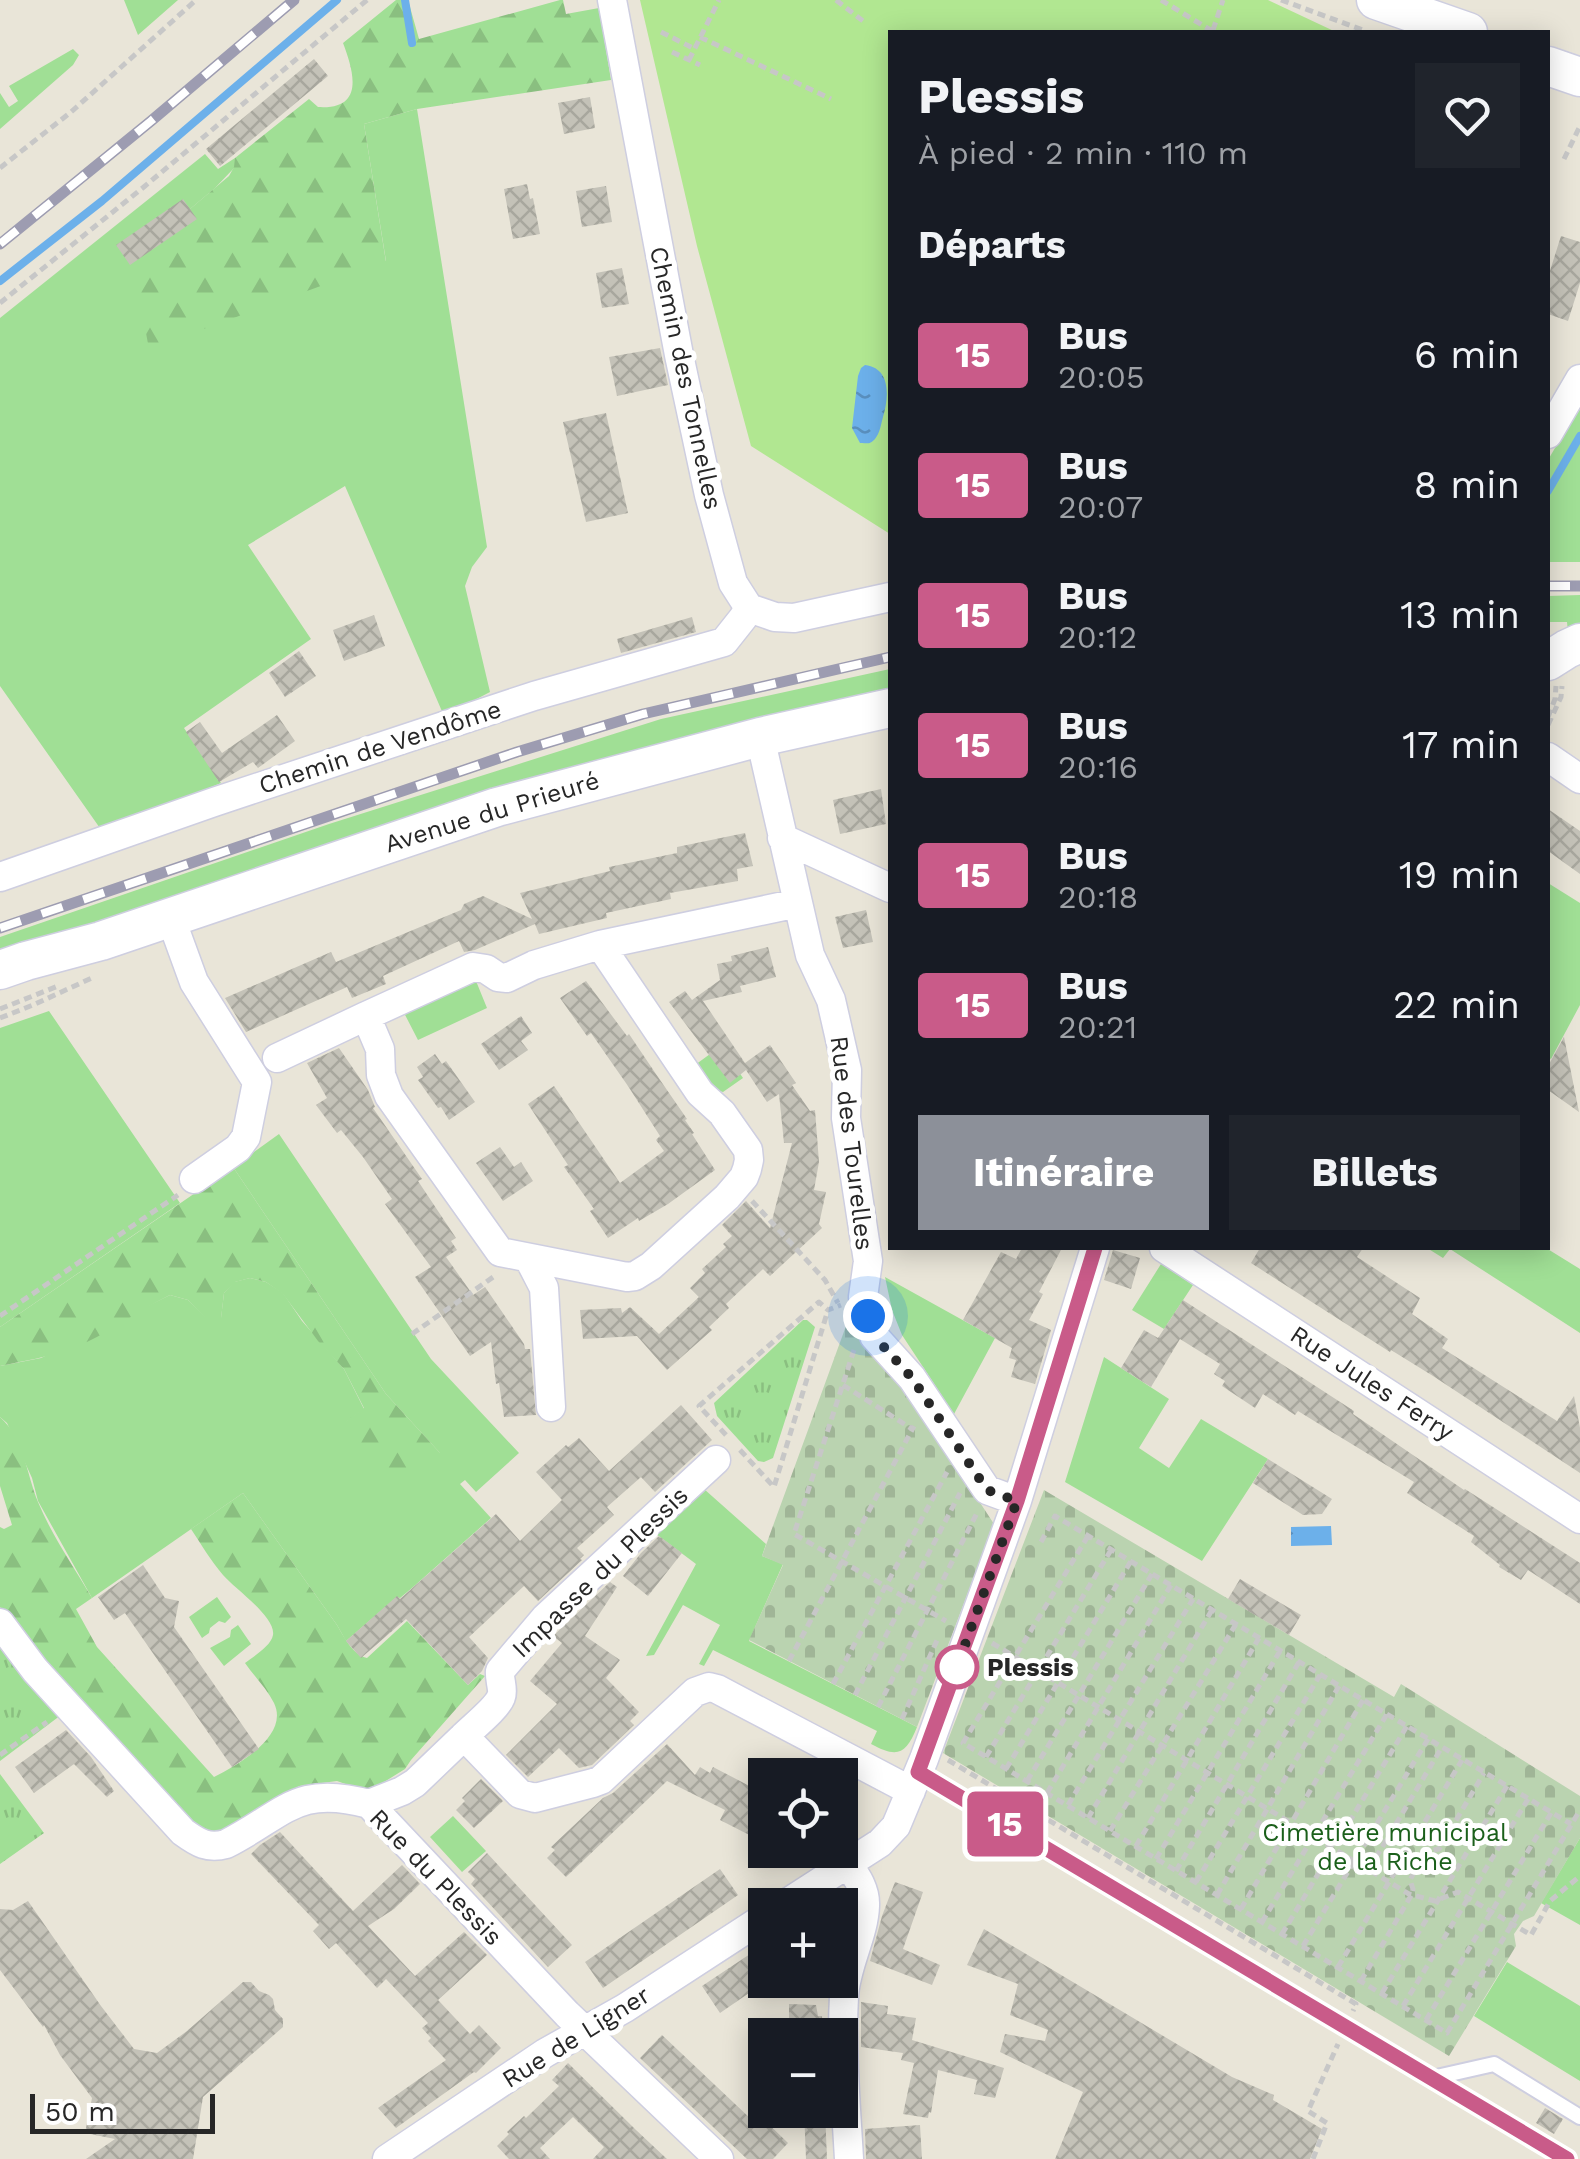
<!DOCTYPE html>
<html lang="fr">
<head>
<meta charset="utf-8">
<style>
	:root { --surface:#171b24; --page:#20242c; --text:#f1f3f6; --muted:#9ea1a6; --accent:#8c9099 }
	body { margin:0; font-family:"Work Sans",sans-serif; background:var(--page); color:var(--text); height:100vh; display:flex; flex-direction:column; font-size:38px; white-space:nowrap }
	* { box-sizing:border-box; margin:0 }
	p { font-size:32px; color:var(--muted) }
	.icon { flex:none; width:55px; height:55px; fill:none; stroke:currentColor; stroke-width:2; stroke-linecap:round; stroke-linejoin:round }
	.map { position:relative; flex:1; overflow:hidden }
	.sheet { position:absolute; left:888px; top:30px; width:662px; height:1220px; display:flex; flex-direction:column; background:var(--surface); border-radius:0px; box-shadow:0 5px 25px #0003 }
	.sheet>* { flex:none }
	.badge { padding:0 20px; border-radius:8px; font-size:35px; line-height:65px }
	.buttons { position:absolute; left:748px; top:1758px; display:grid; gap:20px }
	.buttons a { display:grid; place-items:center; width:110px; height:110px; border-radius:0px; background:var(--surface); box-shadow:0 5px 25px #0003; font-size:50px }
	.scale { position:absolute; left:30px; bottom:25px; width:185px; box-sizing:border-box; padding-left:10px; border:5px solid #272727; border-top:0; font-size:28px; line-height:35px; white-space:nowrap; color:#272727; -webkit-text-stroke:8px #fff; paint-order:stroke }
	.you { position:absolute; width:50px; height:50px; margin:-25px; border:8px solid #fff; border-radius:50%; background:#1a73e8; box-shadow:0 0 0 15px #1a73e833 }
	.map>.badge { position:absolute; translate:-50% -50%; box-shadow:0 0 0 5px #fff }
	h2 { padding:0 30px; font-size:38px; line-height:90px }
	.round { display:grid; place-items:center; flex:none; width:105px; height:105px; border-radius:0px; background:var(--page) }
	.summary { display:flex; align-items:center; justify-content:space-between; height:170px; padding:0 30px }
	h1 { font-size:48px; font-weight:700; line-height:75px }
	.action { display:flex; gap:20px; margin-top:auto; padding:20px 30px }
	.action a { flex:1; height:115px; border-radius:0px; background:var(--accent); color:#fff; font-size:40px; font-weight:700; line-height:115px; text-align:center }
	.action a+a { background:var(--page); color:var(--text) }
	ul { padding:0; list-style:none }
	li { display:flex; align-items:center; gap:30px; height:130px; padding:0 30px }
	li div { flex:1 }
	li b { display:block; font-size:38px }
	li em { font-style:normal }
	li .badge { min-width:110px; font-weight:700; text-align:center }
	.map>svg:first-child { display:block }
</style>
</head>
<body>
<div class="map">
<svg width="1580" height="2159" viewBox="0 0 1580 2159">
	<defs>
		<pattern id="forest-firs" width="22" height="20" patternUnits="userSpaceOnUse" patternTransform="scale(2.5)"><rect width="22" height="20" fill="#a0df95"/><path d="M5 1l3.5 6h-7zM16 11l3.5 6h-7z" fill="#8abf80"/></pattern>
		<pattern id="cemetery-stones" width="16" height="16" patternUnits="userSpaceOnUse" patternTransform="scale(2.5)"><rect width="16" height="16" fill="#bad3b0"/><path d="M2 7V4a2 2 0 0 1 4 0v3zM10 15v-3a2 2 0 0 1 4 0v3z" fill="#a0b597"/></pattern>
		<pattern id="park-tufts" width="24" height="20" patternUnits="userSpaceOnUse" patternTransform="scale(2.5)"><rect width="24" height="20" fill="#a0df95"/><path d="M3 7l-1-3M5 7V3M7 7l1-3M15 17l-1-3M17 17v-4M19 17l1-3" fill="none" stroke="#8abf80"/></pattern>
		<pattern id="water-ripples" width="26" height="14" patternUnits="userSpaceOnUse" patternTransform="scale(2.5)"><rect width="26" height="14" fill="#6cb0ea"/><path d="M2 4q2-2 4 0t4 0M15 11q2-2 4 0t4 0" fill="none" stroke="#598fbe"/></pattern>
		<pattern id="building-cross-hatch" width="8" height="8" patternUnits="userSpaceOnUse" patternTransform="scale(2.5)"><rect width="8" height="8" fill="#c4c2b8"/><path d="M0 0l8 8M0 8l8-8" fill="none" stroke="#a8a79e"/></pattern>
	</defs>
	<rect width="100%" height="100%" fill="#e9e5d8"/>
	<path fill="#a0df95" d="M124,0h54l-40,35z
		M73,49l6,6 -6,10 -73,64v-36l9,14 9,-6 -9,-15z
		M417,109l70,438 -15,20 -7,19 25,106 -46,24 -99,-230 -97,59 63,94 -127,89 37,55 -119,48 -102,-145v-368l205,-164 13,15 17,-11v9l-20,21 -83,70 254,3 -22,-137z
		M1580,405v157h-32v-102z
		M1580,595v35l-12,2 -1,-10h-19v-26z
		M890,669v27l-890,267v-26l329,-113 332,-105z
		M1548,883l32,20v102l-29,54 -3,-2z
		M467,979l9,2 11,27 -69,32 -16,-31z
		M49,1011l131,192 -180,124v-299z
		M721,1046l22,32 -20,14 -11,-3 -17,-24z
		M279,1134l152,225 88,94 -43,39 -11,-12 -5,4 31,34 -79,70 -12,10 -3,-1 -51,44 -9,-16 -94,-132 -151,105 -54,-97 -6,-23 -25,-55 -7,-6v-51l41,-8 129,-63 18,5 21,21 12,-3 3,-25 10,-11 16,-4 16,4 17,11 19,28 42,48 20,40 -18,13 94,31 -54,-59 -153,-227z
		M1427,1248h119l34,21v64l-130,-84 -7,9z
		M1161,1264l32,21 -29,44 -32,-19z
		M885,1277l110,61 -41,76 -52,-79 -10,-25z
		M1104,1357l65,42 -30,49 30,20 32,-49 67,40 -66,102 -137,-79z
		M704,1489l62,55 -4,12 21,8 -34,77 168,86c-11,28 -20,31 -46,17l6,-13 -164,-81 -9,16 -5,-2 21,-39 -37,-20 -29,50 -8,1 50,-92 -40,-30z
		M217,1597l14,20 -6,6 -6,-2 -9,7 -1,5 -7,5 -13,-21z
		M238,1625l13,19 -27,22 -14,-18 20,-11 1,-7z
		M453,1816l33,35 -24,21 -32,-35z
		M1580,1838v87l-39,-22z
		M1507,1962l73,44v75l-106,-65z"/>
	<path fill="url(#forest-firs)" d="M396,0h12l11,39 141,-39h3l3,14 33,-6 12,72 -194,29 -53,15 22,138 -237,87 -17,-91 97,-82 5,-9 1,-9 74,-59 9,8c47,3 36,-35 25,-64z
		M233,1167l153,227 55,60c-13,15 -26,29 -46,35l-15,-15 -35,-52 19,-14 -20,-39 -26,-28 -35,-47 -17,-12 -16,-4 -15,4 -11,11 -3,26 -12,3 -21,-22 -18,-5c-34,16 -64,41 -99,54 -23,8 -47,12 -71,17v-39z
		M0,1417c25,23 26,56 38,85 14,34 36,65 54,96l-16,11 21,38 117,130c23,-12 76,-41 60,-74 -7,-14 -20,-27 -29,-40 9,-7 26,-17 28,-28 3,-18 -39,-47 -50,-60 -12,-14 -22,-31 -32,-46l52,-36 94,132c7,12 16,30 30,33l40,-37 61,64 12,-11 5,2 -74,84 -6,9 -37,23 -31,-11 -38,5 -61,51 -25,1 -26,-12 -155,-172 -32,-47v-80l4,2 8,-4 -12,-39z"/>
	<path fill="url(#cemetery-stones)" d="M846,1326l55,56 93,142 -77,203 -168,-87 34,-75 -21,-9z
		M1044,1490l350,207 7,-13 179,112v42l-46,78 -11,5 -9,13 2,12 -67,110 -506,-303z"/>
	<path fill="url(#park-tufts)" d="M803,1320h4l8,7 -42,131 -9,4 -6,-1 -41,-45 -3,-13z
		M0,1646l61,69 -61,46z
		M0,1774l44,59 -44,31z"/>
	<path fill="#b1e791" d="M640,0h628l68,32h-446v502l-139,-88 -54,-200z"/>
	<path fill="url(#water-ripples)" d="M865,365c26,3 24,32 18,52 -2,7 -3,16 -8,22 -6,6 -7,4 -15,4l-8,-15 6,-52 3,-8z
		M1331,1526l1,19 -41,1v-19z"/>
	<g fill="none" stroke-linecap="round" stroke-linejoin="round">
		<path stroke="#6cb0ea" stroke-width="8" d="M405,0l7,43
			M0,281l102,-80 235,-201
			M1548,491l32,-55"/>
	</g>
	<path fill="url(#building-cross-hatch)" d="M314,59l14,17 -108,90 -14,-17z
		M590,97l5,31 -31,6 -6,-31z
		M527,184l3,15 3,-1 7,36 -27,5 -9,-50z
		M606,186l6,36 -30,5 -6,-36z
		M183,199l14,20 -67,46 -14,-20z
		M1561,236l19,6v41l-12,38 -20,-7v-37z
		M622,268l7,36 -27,4 -6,-35z
		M660,348l8,37 -51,11 -8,-39z
		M606,413l22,100 -42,9 -23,-100z
		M374,615l11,31 -41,15 -11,-31z
		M692,617l4,15 -75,21 -4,-14z
		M299,651l17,25 -31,21 -16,-24z
		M277,715l18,26 -37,27 -5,-6 -34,20 -33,-50 14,-10 22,31z
		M881,789l5,35 -46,10 -7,-34z
		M1548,809l32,22v43l-32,-23z
		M745,833l8,33 -16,3 1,12 -68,12 1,6 -65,14 1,5 -68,16 -4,-10 -60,26 -11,2 -5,-11 -76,35 3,8 -34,14 -5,-11 -101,45 -21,-34 106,-46 5,10 125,-52 3,-6 19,-8 49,23 -12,-26 90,-22 -1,-4 68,-14v-6z
		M866,910l7,32 -30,6 -8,-31z
		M768,947l8,30 -36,9 2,6 -39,9 42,62 25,-18 26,38 -4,2 18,26 5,-1 4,52 -5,28 12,2 -7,32 3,4 -52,48 -7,-7 -37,35 3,4 -20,19 3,3 -45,40 -30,-34 -54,3 -3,-29 41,-2 1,5 8,-6 29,27 40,-37 -9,-9 15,-15 -3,-4 24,-22 -3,-3 9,-8 -10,-11 24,-24 24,27 22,-85h-8l-5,-49 -12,8 -21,-32 -16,13 -61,-81 16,-11 7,9 28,-20 -3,-16 15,-3 -1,-5z
		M586,981l41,55 2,-2 29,43 29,42 -2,1 9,13 -2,1 23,36 -47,34 -29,17 -1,-3 -30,20 -18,-27 4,-2 -30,-42 4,-2 -40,-61 26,-18 66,97 44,-32 -8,-11 4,-4 -32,-50 -37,-53 -4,3 -27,-38z
		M521,1016l11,17 -11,8 7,9 -29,20 -18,-26z
		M1564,1037l15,75 -31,-22v-24z
		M339,1048l29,42 7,17 -2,1 49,71 -4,2 38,57 -5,3 6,9 -11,7 27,38 12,-8 39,57 1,5h5l6,66 -32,2 -5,-34 -3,1 -5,-42 -21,14 -55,-79 16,-10 -46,-63 7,-5 -29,-42 -22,-27 -4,3 -21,-28 11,-7 -20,-35z
		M435,1054l7,10 4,-3 29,41 -26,18 -8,-13 -3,1 -20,-28 5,-3 -6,-10z
		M500,1147l14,20 7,-5 12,19 -30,20 -27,-38z
		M1022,1248h40l-23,44 4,2 -14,26 22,10 -16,54 -24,-7 5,-17 -7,-2 3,-10 -49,-28 38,-68 15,7z
		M1260,1248h103l-6,9 63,41 -8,16 36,25 -6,9 115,73 17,-25 6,32v45l-147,-97 -42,-26 -1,2 -139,-89z
		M1113,1250l27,8 -9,31 -27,-9z
		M1183,1300l171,111 -1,3 111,76 1,-1 115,74v41l-52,-34 -7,10 -22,-13 1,-2 -29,-23 3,-6 -67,-43 7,-11 -82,-50 -34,-21 -3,4 -32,-21 -8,14 -33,-22 3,-5 -11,-7 6,-10 -40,-25 -29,48 -30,-19 23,-38 14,8z
		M681,1405l31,35 -57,52 -14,-15 -34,30 7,8 -37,33 7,7 -4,4 2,1 -44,41 -14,-15 -55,51 19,21 -6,13 -14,14 -62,-66 -45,39 -15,-17 51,-45 3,3 96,-85 24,27 42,-41 -26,-28 30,-27 2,2 11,-9 30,33z
		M1268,1459l64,40 -10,15 -19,1 -50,-32z
		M659,1536l23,17 -34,43 -25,-20 18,-23z
		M143,1565l22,33 14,3 -5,26 85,122 -27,18 -107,-154 -11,7 -16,-23z
		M1240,1579l61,36 -12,20 -61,-36z
		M610,1582l7,5 -32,49 35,24 -14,18 33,34 -9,9 4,4 -42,40 -13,3 -20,-20 -31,29 -22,-22 51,-51 -27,-23 32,-38 -9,-7z
		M66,1730l25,27 23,34 -7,6 -33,-33 -40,29 -19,-26z
		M667,1744l28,31 5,-8 10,6 3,-6 52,27v49l-45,-23 5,-10 -58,-29 -101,96 -19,-19 8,-8 -4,-3 52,-49 10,-5z
		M481,1779l22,22 -29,27 -18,-18 9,-9 -3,-3z
		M280,1832l73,79 49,-46 3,3 15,16 -26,25 -26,17 47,50 49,-44 23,23 -49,45 32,34 9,-9 22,23 -25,25 -2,-1 -78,56 -18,-20 68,-48 -18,-19 3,-3 -9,-10 6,-5 -42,-44 -9,9 -41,-45 -7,6 -16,-18 6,-6 -68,-71 9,-9z
		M487,1853l85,92 -24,22 -77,-83 4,-5 -7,-7z
		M720,1869l18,26 -135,93 -18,-26z
		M895,1882l28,10 -20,57 37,16 -8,20 -62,-24 12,-45z
		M28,1901l73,105 33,43 23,4 30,-22 56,-49h8l8,9 10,4 4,4 2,11 8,9v8l-80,70 -10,62h-107l29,-20 -30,-6 7,-35 -32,-43 -16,-30 -1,2 -43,-57v-61l13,1z
		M984,1929l248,148 42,18 -1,5 49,29 -12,30h-255l28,-67 -83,-40 5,-18 40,7 3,-11 -38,-15 8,-31 -51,-19z
		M765,1944v38l-45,31 -18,-27z
		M861,2002l27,4 -1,8 29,4 -4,22 92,28 -9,30 -21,-4 3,-14 -39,-10 -7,43 -2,-1 -1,6 -25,-4 11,-51 -13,-3 2,-7 -42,-6z
		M789,2004l27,1 2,11h4l1,19h-34z
		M662,2035l90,85 6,-6 30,29 -15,16h-26l-107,-101z
		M568,2063l68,67 31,29h-74l11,-12 -31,-30 -33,31 10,11h-41l-12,-13 12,-12 -2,-2 17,-16 2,2 33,-32 -7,-6z
		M1545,2108l18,11 -9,15 -18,-11z
		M804,2110h21l2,49h-21z
		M920,2125l2,34h-56l-1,-30z"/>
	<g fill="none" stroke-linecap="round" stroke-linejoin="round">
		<defs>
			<path id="lane" d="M919,1772l648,387
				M1432,2078l62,-14 86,53"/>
			<path id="street" d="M612,0l67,355 30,140 24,88 16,25 26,9 19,1 96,-21
				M1548,434l32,-55
				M760,737l50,218 21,45 16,70 -1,48 22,143 -5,36 11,39 38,42 75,112 30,11
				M1548,757l32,22
				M782,838l108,50
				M0,877l214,-75 320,-106 190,-54 19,-24 6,-10
				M170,916l24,66 63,100 -11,55 -8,11 -44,31
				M600,945l100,148 22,20 26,37 1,10 -2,9 -3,8 -17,20 -76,69 -16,10 -8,1 -127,-25 -111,-156 -8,-21 -1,-26 -14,-33 107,-49 13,2 12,8 9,1 27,-13 66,-20 198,-42
				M277,1058l89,-42
				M1164,1248l416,271
				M529,1259l15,29 7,119
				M0,1623l35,47 148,162c15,11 25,17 43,12 59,-30 70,-60 143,-40l198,210 152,145
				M464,1736c9,-9 33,-28 37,-39 3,-7 -2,-18 -1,-26l45,-53 171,-158
				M369,1804l33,-13 13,-8 49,-47 56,58 15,4 58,-15 8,-3 94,-88 14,-5 8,2 194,102
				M848,1864c9,13 18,26 17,42 -1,29 -19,59 -21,90 -3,54 2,109 5,163
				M784,1905l96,-62 16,-17 28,-67 93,-258 78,-253
				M387,2159l158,-106 80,-45 140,-91"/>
			<path id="secondary" d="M1376,0l92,32
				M1548,66l32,11
				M1548,661l19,-12 13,-6
				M0,970l26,-9 75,-20 396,-134 263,-70 130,-29"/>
		</defs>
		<use href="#lane" stroke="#cecee0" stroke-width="18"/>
		<use href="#street" stroke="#cecee0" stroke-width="31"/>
		<use href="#secondary" stroke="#cecee0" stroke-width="41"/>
		<path stroke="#c7c7c7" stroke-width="5" stroke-dasharray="8 5" stroke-linecap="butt" d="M836,0l27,21
			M1161,0l51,31
			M1281,0l82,30
			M1213,30l10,-30
			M661,32l34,17
			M700,37l131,62
			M672,52l28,13
			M689,60l30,-60
			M1564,159l16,-33
			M0,168l71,-56 125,-112
			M0,303l145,-117 222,-186
			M1548,717l7,-18 1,-13
			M1548,725l13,-28 1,-11
			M0,1009l58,-23
			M0,1018l33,-13 61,-28
			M752,1201l73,79 13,23
			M0,1316l178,-121
			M412,1334l84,-59
			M854,1350l-60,184 152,87
			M843,1385l69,44
			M726,1435l-27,-29 120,-104 9,8 13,-5
			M740,1450l34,37 54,-177
			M1088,1536l-125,207 484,290 133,-223
			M1041,1542l14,-26 516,308
			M992,1643l417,251 26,7 23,-9 73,43 19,-34 30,-25
			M789,1661l125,-235
			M833,1684l114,-212
			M855,1695l105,-202
			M878,1707l100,-196
			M902,1719l36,-81
			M0,1755l47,-33
			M986,1757l125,-207
			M948,1760l408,244 -3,7
			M1006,1769l125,-208
			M1027,1781l125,-207
			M1047,1793l124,-208
			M1068,1805l125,-206
			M1088,1818l124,-208
			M1110,1831l126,-207
			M1136,1846l123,-208
			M1156,1859l124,-208
			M1369,1869l73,-122
			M1176,1871l123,-209
			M1196,1882l124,-207
			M1217,1895l122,-209
			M1241,1909l122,-209
			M1262,1922l125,-208
			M1282,1934l125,-208
			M1303,1946l125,-207
			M1338,1967l124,-207
			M1361,1981l51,-87 1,-5 -3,-9 15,-28 14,-3 45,-76
			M1382,1993l125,-207
			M1403,2006l125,-207
			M1426,2020l125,-207
			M1313,2159l14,-36 -19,-12 30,-67"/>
		<use href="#lane" stroke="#fff" stroke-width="14"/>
		<use href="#street" stroke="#fff" stroke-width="28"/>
		<use href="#secondary" stroke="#fff" stroke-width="38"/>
		<defs>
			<path id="rail" d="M0,244l151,-123 143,-121
				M1548,586h32
				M0,928l517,-176 126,-38 247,-57"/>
		</defs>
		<use href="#rail" stroke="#9d9cb1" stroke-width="11"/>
		<use href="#rail" stroke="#fff" stroke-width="8" stroke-dasharray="22" stroke-linecap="butt"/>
	</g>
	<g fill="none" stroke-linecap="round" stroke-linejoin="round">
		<defs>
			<path id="line" d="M1095,1248l-78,253 -99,271 649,387"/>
		</defs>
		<use href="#line" stroke="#fff" stroke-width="22"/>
		<use href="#line" stroke="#c95b89" stroke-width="15"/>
		<path stroke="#272727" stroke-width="10" stroke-dasharray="0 18" d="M868,1316l6,20 38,42 75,112 30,11 -60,166"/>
	</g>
	<circle fill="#fff" stroke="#c95b89" stroke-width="5" cx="957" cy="1667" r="20"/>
	<g text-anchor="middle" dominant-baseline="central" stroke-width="10" stroke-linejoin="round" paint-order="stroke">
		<g font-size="25" fill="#272727" stroke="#fff">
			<text transform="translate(686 378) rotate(78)">Chemin des Tonnelles</text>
			<text transform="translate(380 747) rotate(-18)">Chemin de Vendôme</text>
			<text transform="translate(492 812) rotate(-17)">Avenue du Prieuré</text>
			<text transform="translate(852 1143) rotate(83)">Rue des Tourelles</text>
			<text transform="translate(1372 1383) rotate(33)">Rue Jules Ferry</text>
			<text transform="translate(600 1572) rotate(-44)">Impasse du Plessis</text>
			<text transform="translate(436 1877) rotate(46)">Rue du Plessis</text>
			<text transform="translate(576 2037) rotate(-32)">Rue de Ligner</text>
		</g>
		<g font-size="25" font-weight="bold" fill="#272727" stroke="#fff" text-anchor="start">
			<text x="987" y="1667">Plessis</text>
		</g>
		<g font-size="25" fill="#1b601b" stroke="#fff">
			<text x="1385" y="1832">Cimetière municipal<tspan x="1385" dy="29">de la Riche</tspan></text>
		</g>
	</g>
</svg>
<div class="buttons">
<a><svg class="icon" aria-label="locate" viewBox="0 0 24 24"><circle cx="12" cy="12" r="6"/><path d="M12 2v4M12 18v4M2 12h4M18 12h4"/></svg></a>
<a>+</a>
<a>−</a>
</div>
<div class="scale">50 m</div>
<div class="you" style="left:868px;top:1316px"></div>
<b class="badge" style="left:1005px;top:1824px;background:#c95b89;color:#fff">15</b>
<section class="sheet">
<div class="summary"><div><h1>Plessis</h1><p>À pied · 2 min · 110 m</p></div><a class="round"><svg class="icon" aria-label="heart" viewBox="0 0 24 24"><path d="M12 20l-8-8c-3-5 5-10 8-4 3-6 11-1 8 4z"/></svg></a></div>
<h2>Départs</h2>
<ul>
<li><span class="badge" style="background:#c95b89;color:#fff">15</span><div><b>Bus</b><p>20:05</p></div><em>6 min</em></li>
<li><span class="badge" style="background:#c95b89;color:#fff">15</span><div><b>Bus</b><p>20:07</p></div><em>8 min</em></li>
<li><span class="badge" style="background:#c95b89;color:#fff">15</span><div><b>Bus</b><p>20:12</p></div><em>13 min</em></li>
<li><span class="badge" style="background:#c95b89;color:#fff">15</span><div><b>Bus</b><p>20:16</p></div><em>17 min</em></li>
<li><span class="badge" style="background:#c95b89;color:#fff">15</span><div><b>Bus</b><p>20:18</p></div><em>19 min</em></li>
<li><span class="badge" style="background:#c95b89;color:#fff">15</span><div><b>Bus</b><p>20:21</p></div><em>22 min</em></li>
</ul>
<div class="action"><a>Itinéraire</a><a>Billets</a></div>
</section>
</div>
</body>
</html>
